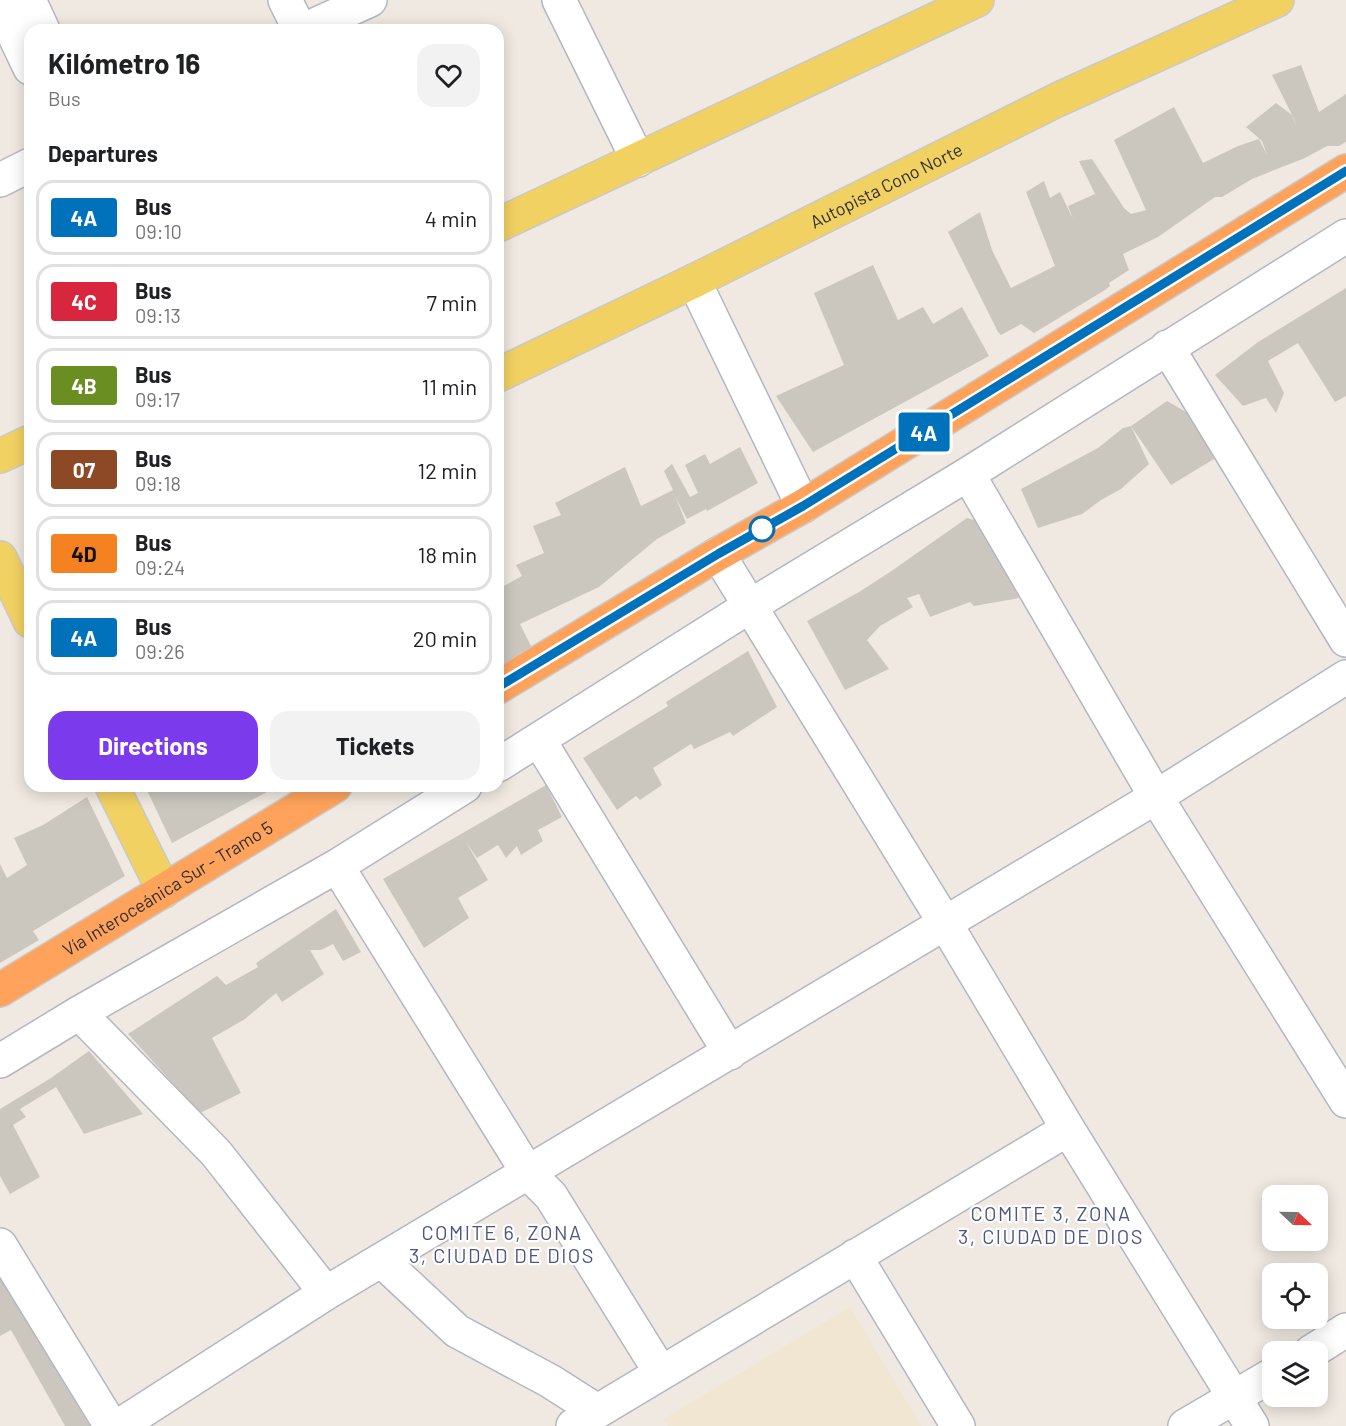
<!DOCTYPE html>
<html lang="en">
<head>
<meta charset="utf-8">
<style>
	:root { --surface:#fff; --page:#f2f2f2; --text:#202124; --muted:#757577; --line:#e0e0e0; --accent:#7c3aed }
	body { margin:0; font-family:Barlow,sans-serif; background:var(--page); color:var(--text); height:100vh; display:flex; flex-direction:column; font-size:22px; white-space:nowrap }
	* { box-sizing:border-box; margin:0 }
	p { font-size:20px; color:var(--muted) }
	.icon { flex:none; width:33px; height:33px; fill:none; stroke:currentColor; stroke-width:2; stroke-linecap:round; stroke-linejoin:round }
	.map { position:relative; flex:1; overflow:hidden }
	.panel { position:absolute; left:24px; top:24px; width:480px; height:768px; display:flex; flex-direction:column; background:var(--surface); border-radius:18px; box-shadow:0 3px 15px #0003 }
	.panel>* { flex:none }
	.badge { padding:0 12px; border-radius:4px; font-size:21px; line-height:39px }
	.needle { width:39px; rotate:112deg }
	.fabs { position:absolute; left:1262px; top:1185px; display:grid; gap:12px }
	.fabs a { display:grid; place-items:center; width:66px; height:66px; border-radius:12px; background:var(--surface); box-shadow:0 3px 15px #0003; font-size:30px }
	.map>.badge { position:absolute; translate:-50% -50%; box-shadow:0 0 0 3px #fff }
	h2 { padding:0 24px; font-size:22px; line-height:54px }
	.round { display:grid; place-items:center; flex:none; width:63px; height:63px; border-radius:18px; background:var(--page) }
	.summary { display:flex; align-items:center; justify-content:space-between; height:102px; padding:0 24px }
	h1 { font-size:28px; font-weight:700; line-height:45px }
	.action { display:flex; gap:12px; margin-top:auto; padding:12px 24px }
	.action a { flex:1; height:69px; border-radius:18px; background:var(--accent); color:#fff; font-size:24px; font-weight:700; line-height:69px; text-align:center }
	.action a+a { background:var(--page); color:var(--text) }
	ul { padding:0; list-style:none }
	li { display:flex; align-items:center; gap:18px; height:75px; margin:0 12px 9px; padding:0 12px; border:3px solid var(--line); border-radius:18px }
	li div { flex:1 }
	li b { display:block; font-size:22px }
	li em { font-style:normal }
	li .badge { min-width:66px; font-weight:700; text-align:center }
	.map>svg:first-child { display:block }
</style>
</head>
<body>
<div class="map">
<svg width="1346" height="1426" viewBox="0 0 1346 1426">
	<rect width="100%" height="100%" fill="#efe9e1"/>
	<path fill="#f0e6d1" d="M850,1307l71,119h-253l-4,-7z"/>
	<path fill="#cbc7bf" d="M1301,65l18,47 27,-18v48l-7,4h-12l-22,12 -53,21 -30,18h-7l-57,40 -35,17 6,16 -20,13 1,3 -5,4 -71,43 -13,-9 -20,11 -3,-3 -50,-100 32,-20 12,38 19,38 44,-22 -29,-74 18,-11 6,17 10,-6 13,27 -5,-13 27,-12 -16,-33 13,-2 32,49 7,6 15,-4 -32,-70 60,-33 29,56 35,-17 21,-7 8,16 -5,-14 -16,-14 30,-24 16,12 4,11 -2,-7 -22,-44z
		M873,265l25,55 25,-13 10,17 29,-17 27,49 -176,96 -37,-56 68,-31 -30,-72z
		M1346,288v108l-11,6 -37,-59 -30,18 16,32 -8,20 -10,-15 -23,8 -28,-31 43,-33z
		M1167,401l26,15 21,43 -43,26 -40,-59z
		M1131,426l18,38 -28,25 -20,11 -19,14 -44,14 -17,-39 77,-41 25,-20z
		M740,447l18,36 -51,28 -1,-2 -19,10 -11,-21 10,25 -29,16 -58,48 -79,37 18,36 -40,21v-100l4,6 20,-11 -6,-11 28,-12 -11,-27 28,-11 -6,-12 70,-36 16,39 32,-16 -9,-19 8,-7 18,33 8,-4 -13,-28 20,-11 5,10z
		M967,518l14,4 38,76 -45,8 -4,-4 -40,15 -11,-23 -12,4 6,9 -33,19 -13,14 22,29 -44,21 -38,-69 52,-29 31,-20z
		M748,651l29,56 -44,29 -3,-4 -36,17 -3,-5 -38,24 9,17 -22,15 -4,-4 -19,14 -34,-52 85,-52 -2,-4z
		M546,785l16,32 -24,13 5,11 -22,14 -4,-9 -11,12 -8,-13 -21,13 -11,-16 22,38 -30,18 11,20 -45,30 -41,-69z
		M145,786h133l-106,57z
		M87,797l38,79 -92,55 6,9 -39,23v-99l7,14 20,-13 -13,-27 29,-13z
		M336,909l25,43 -18,9 -10,-17 -12,6h-11l14,24 -42,28 -6,-9 -31,26 -33,19 29,55 -41,20 -72,-79 89,-58 9,9 32,-18 -2,-4z
		M89,1051l54,63 -59,20 -28,-47 -36,22 6,8 -13,8 27,52 -30,17 -10,-18v-67l51,-31z
		M0,1278l90,148h-25l-54,-96 -11,6z"/>
	<g fill="none" stroke-linecap="round" stroke-linejoin="round">
		<defs>
			<path id="minor" d="M29,0l14,30
				M285,0l15,30
				M559,0l79,160
				M0,5l30,63
				M304,30l66,-30
				M0,180l30,-15
				M694,281l109,225
				M1167,347l179,293
				M968,474l188,323 190,304
				M718,554l227,369 123,206 184,297
				M539,740l191,313
				M498,765l252,-159 218,-132 378,-238
				M337,866l191,307 23,23 110,177
				M79,1013l137,140 110,140
				M0,1061l79,-48 258,-147 128,-80
				M0,1245l111,181
				M855,1256l103,170
				M381,1260l76,71 93,50 47,30
				M1311,1352l35,-22
				M119,1426l207,-133 830,-496 190,-120
				M573,1426l495,-297
				M1185,1426l87,-51"/>
			<g id="major">
				<path d="M498,225l479,-225"/>
				<path id="s1" d="M498,375l196,-94 363,-181 220,-100"/>
				<path d="M0,456l30,-14"/>
				<path d="M0,558l30,63"/>
				<path d="M112,786l52,105"/>
			</g>
			<g id="highway">
				<path d="M498,687l220,-133 85,-48 543,-335"/>
				<path id="s2" d="M0,990l335,-204"/>
			</g>
		</defs>
		<use href="#minor" stroke="#b4b7c1" stroke-width="36"/>
		<use href="#major" stroke="#c9c9c9" stroke-width="36"/>
		<use href="#highway" stroke="#c9c9c9" stroke-width="36"/>
		<use href="#minor" stroke="#fff" stroke-width="33"/>
		<use href="#major" stroke="#f2d163" stroke-width="33"/>
		<use href="#highway" stroke="#ffa35c" stroke-width="33"/>
	</g>
	<g fill="none" stroke-linecap="round" stroke-linejoin="round">
		<defs>
			<path id="line" d="M498,687l220,-133 85,-48 543,-335"/>
		</defs>
		<use href="#line" stroke="#fff" stroke-width="14"/>
		<use href="#line" stroke="#0072bc" stroke-width="9"/>
	</g>
	<circle fill="#fff" stroke="#0072bc" stroke-width="3" cx="762" cy="529" r="12"/>
	<g text-anchor="middle" dominant-baseline="central" stroke-width="4.5" stroke-linejoin="round" paint-order="stroke">
		<g font-size="18" fill="#2e2e2e" stroke="#fff">
			<text stroke="none"><textPath href="#s1" startOffset="432">Autopista Cono Norte</textPath></text>
			<text stroke="none"><textPath href="#s2" startOffset="196">Vía Interoceánica Sur - Tramo 5</textPath></text>
		</g>
		<g font-size="20" letter-spacing="1.5" fill="#4d5680" stroke="#fff">
			<text x="1051" y="1213">COMITE 3, ZONA<tspan x="1051" dy="23">3, CIUDAD DE DIOS</tspan></text>
			<text x="502" y="1232">COMITE 6, ZONA<tspan x="502" dy="23">3, CIUDAD DE DIOS</tspan></text>
		</g>
	</g>
</svg>
<div class="fabs">
<a><svg class="needle" viewBox="-14 -14 28 28"><path d="M0-13l5 13h-10z" fill="#e53935"/><path d="M0 13l5-13h-10z" fill="#757577"/></svg></a>
<a><svg class="icon" aria-label="locate" viewBox="0 0 24 24"><circle cx="12" cy="12" r="6"/><path d="M12 2v4M12 18v4M2 12h4M18 12h4"/></svg></a>
<a><svg class="icon" aria-label="layers" viewBox="0 0 24 24"><path d="M12 4l9 5-9 5-9-5zM3 14l9 5 9-5"/></svg></a>
</div>
<b class="badge" style="left:924px;top:432px;background:#0072bc;color:#fff">4A</b>
<section class="panel">
<div class="summary"><div><h1>Kilómetro 16</h1><p>Bus</p></div><a class="round"><svg class="icon" aria-label="heart" viewBox="0 0 24 24"><path d="M12 20l-8-8c-3-5 5-10 8-4 3-6 11-1 8 4z"/></svg></a></div>
<h2>Departures</h2>
<ul>
<li><span class="badge" style="background:#0072bc;color:#fff">4A</span><div><b>Bus</b><p>09:10</p></div><em>4 min</em></li>
<li><span class="badge" style="background:#d7263d;color:#fff">4C</span><div><b>Bus</b><p>09:13</p></div><em>7 min</em></li>
<li><span class="badge" style="background:#6b8e23;color:#fff">4B</span><div><b>Bus</b><p>09:17</p></div><em>11 min</em></li>
<li><span class="badge" style="background:#8d4925;color:#fff">07</span><div><b>Bus</b><p>09:18</p></div><em>12 min</em></li>
<li><span class="badge" style="background:#f58220;color:#111">4D</span><div><b>Bus</b><p>09:24</p></div><em>18 min</em></li>
<li><span class="badge" style="background:#0072bc;color:#fff">4A</span><div><b>Bus</b><p>09:26</p></div><em>20 min</em></li>
</ul>
<div class="action"><a>Directions</a><a>Tickets</a></div>
</section>
</div>
</body>
</html>
